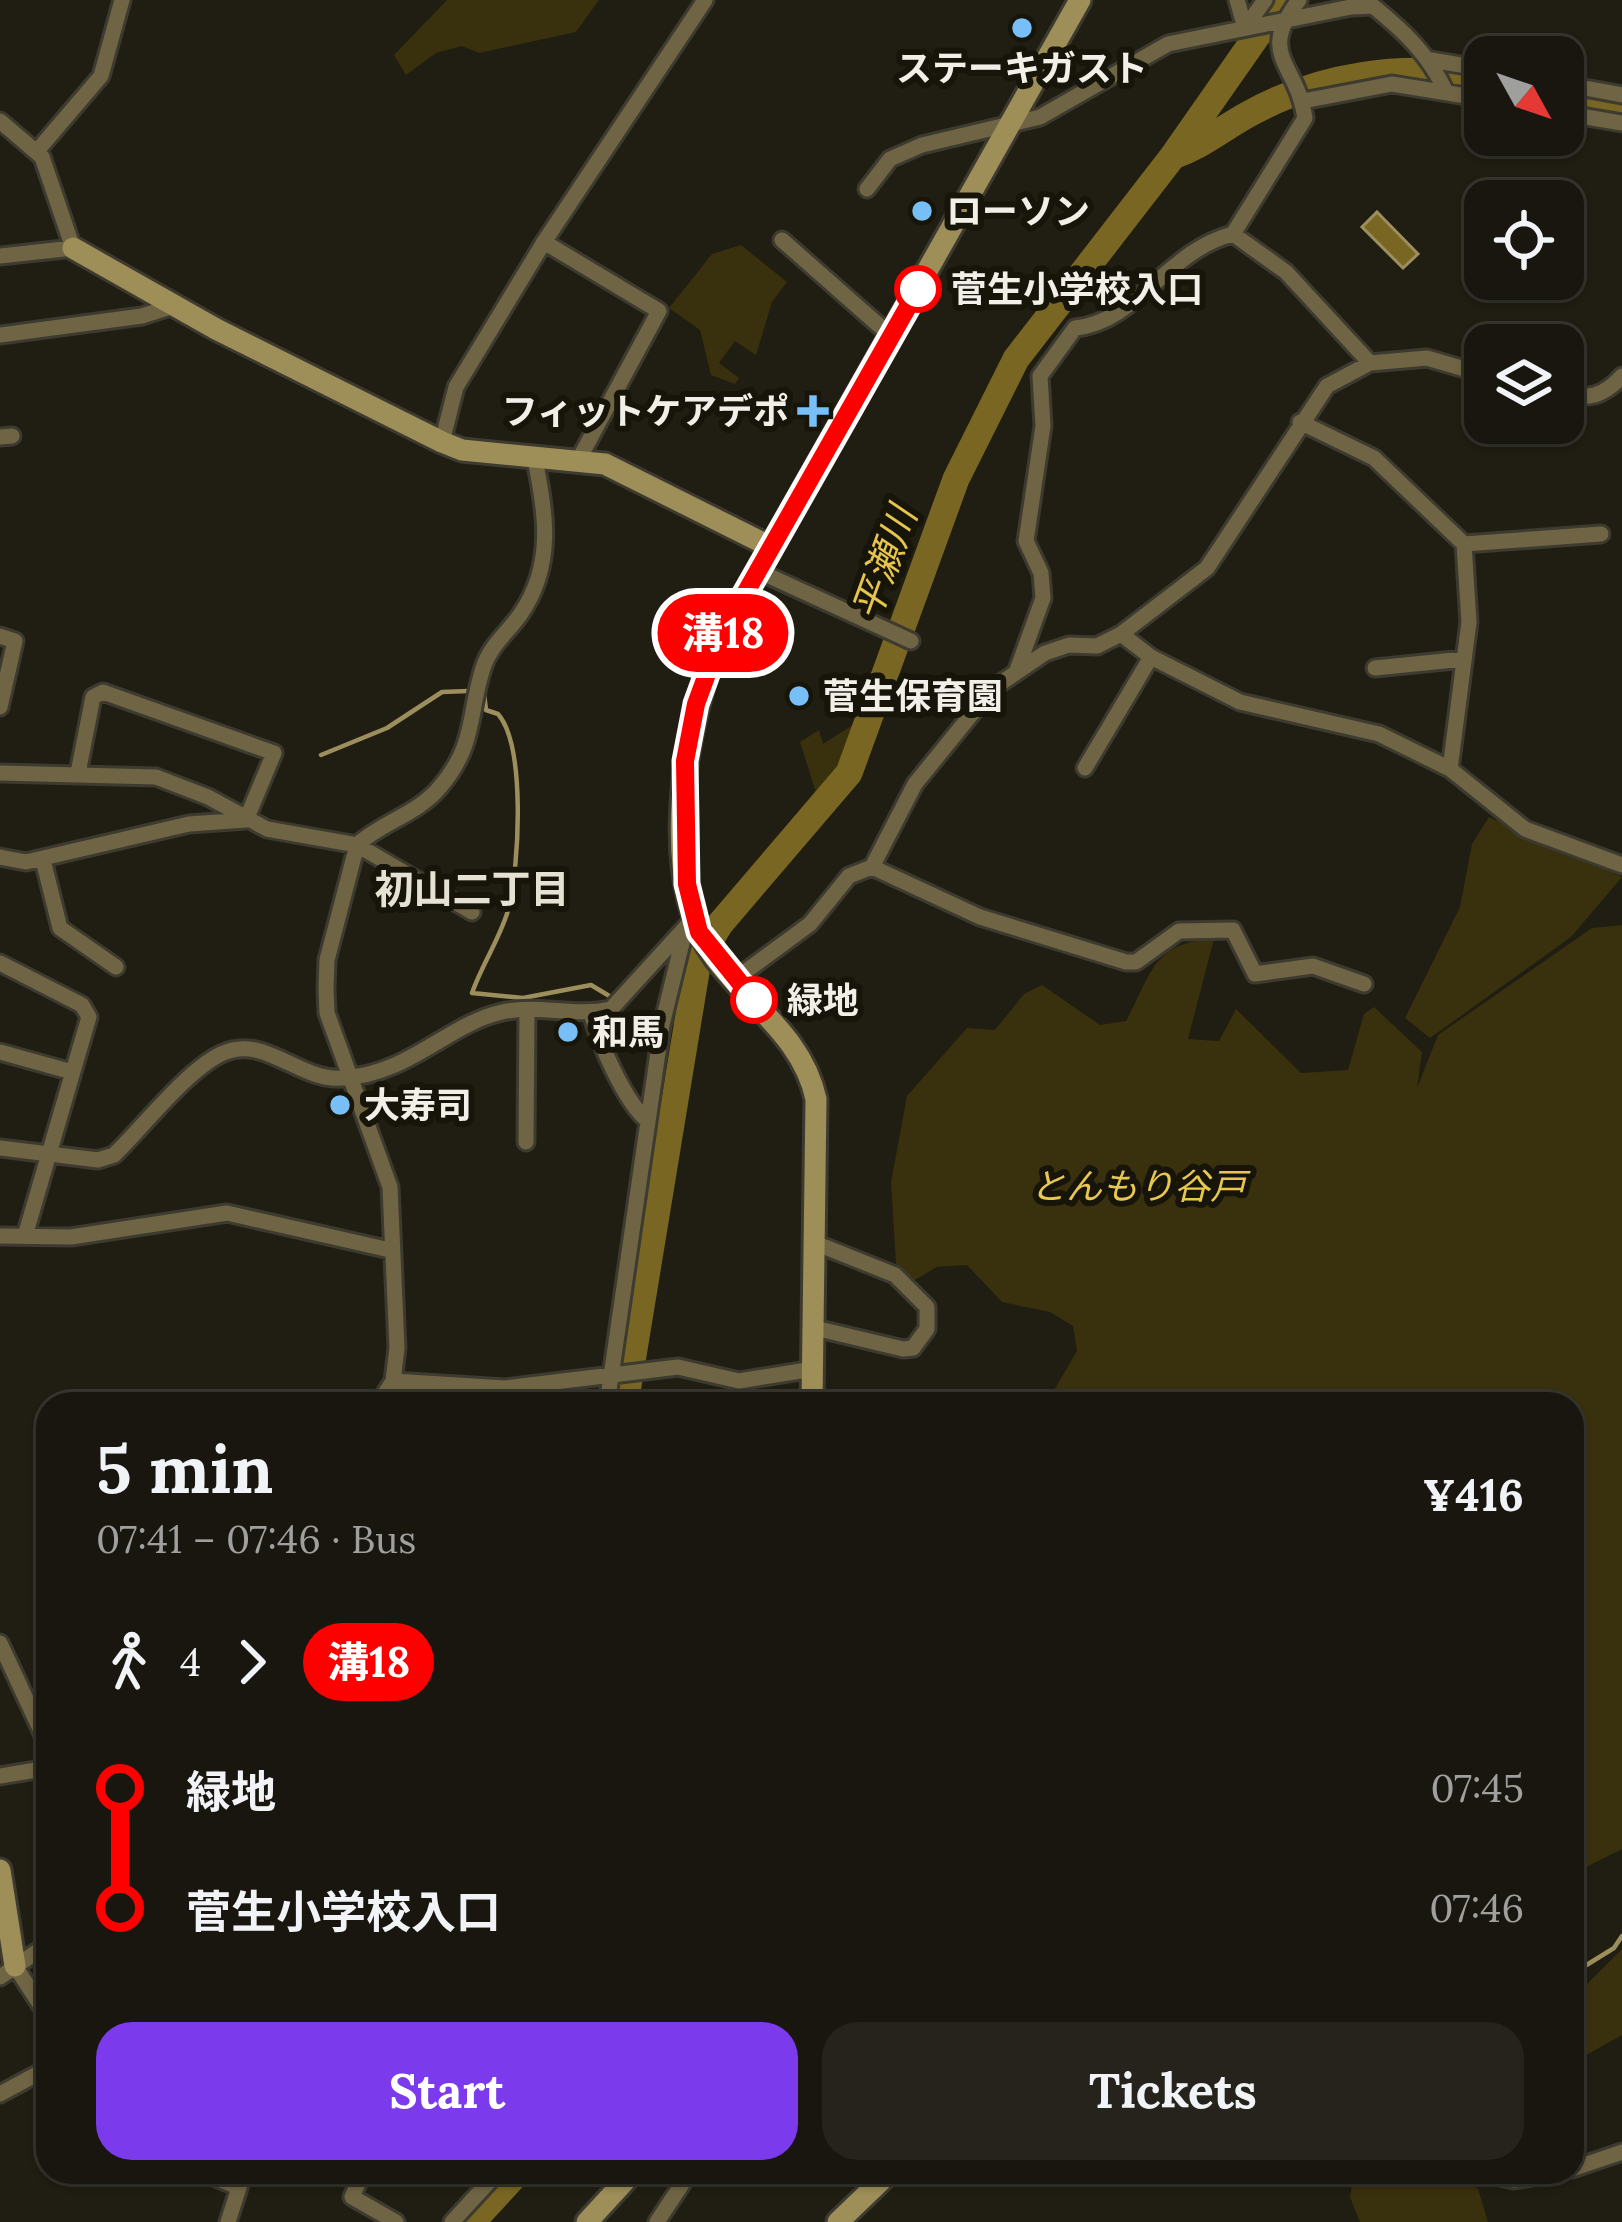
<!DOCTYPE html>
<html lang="en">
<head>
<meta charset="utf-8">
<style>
	:root { --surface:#18160e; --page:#25231c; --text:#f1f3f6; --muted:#9f9f9e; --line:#36352e; --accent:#7c3aed }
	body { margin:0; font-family:Lora,"Noto Sans JP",serif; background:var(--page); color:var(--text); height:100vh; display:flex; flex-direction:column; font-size:45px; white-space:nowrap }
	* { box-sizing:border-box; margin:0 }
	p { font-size:39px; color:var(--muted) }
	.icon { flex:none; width:66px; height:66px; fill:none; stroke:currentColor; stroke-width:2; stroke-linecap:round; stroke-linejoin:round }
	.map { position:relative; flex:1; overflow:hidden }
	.details { position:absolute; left:36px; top:1392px; width:1548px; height:792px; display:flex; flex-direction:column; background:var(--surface); border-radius:36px; box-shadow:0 3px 9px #0004,0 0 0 3px var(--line) }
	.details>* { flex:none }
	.badge { padding:0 24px; border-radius:39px; font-size:42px; line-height:78px }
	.needle { width:78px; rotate:130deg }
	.controls { position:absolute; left:1464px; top:36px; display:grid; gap:24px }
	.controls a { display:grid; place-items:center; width:120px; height:120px; border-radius:24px; background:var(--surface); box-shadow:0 3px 9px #0004,0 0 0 3px var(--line); font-size:60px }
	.map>.badge { position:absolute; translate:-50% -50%; box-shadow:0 0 0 6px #fff }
	.legs { display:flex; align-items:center; gap:18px; height:132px; padding:0 60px; font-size:39px }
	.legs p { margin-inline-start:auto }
	.headline { display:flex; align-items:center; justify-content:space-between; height:204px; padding:0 60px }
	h1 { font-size:66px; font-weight:800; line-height:90px }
	.primary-button { display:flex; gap:24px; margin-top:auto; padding:24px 60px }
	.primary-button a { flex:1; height:138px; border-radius:36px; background:var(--accent); color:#fff; font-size:48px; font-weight:800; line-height:138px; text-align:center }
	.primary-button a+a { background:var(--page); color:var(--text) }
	ul { padding:0 60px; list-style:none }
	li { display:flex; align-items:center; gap:42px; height:120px; font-size:45px }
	li i { display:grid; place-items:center; width:18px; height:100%; margin:0 15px; background:currentColor }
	li i::after { content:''; width:30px; height:30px; margin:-15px; border:9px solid; border-radius:50%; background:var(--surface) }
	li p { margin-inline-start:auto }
	li:first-child i { background:linear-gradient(#0000 50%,currentColor 0) }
	li:last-child i { background:linear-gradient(currentColor 50%,#0000 0) }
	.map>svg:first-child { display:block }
</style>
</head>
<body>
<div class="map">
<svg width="1622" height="2222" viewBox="0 0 1622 2222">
	<rect width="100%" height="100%" fill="#201d12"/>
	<path fill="#39300d" d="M447,0h152l-23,32 -97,21 -17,-7 -26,7 -30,22 -12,-20z
		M741,245l46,37 -15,20 -16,53 -21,-14 -16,22 20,15 -4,6 -24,-9 -11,-45 -31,-22 43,-54z
		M853,725l-21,58 -14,16 -18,-57 19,-12 4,14z
		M1489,817l133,60 -51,60 -141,101 -25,-20 55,-111 12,-63z
		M1622,925v924l-50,25v-470h-526l31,-53 -4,-25 -23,-14 -48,-10 -35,-37 -30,2 -22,13 -19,-16 -5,-82 16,-86 60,-68 28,2 29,-36 18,-9 58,40 26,-4c26,-48 27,-79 88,-82l-26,100 31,2 17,-32 65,64 47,-3 16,-56 10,-7 48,45 -5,36 21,-53 154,-107z
		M1622,1949v86l-50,28v-64z
		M1370,2172l58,12 39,-2 11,7 10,33h-128l-10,-25 3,-17z"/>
	<path fill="#786622" stroke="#9c8f5d" stroke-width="3" d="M1377,212l41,42 -15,14 -41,-41z"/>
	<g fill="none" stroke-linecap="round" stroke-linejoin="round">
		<path stroke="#9c8f5d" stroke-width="4.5" d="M484,693l2,17 12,4c28,32 21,151 11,193 -7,28 -27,57 -37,86l51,5 68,-13 20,12
			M321,755l66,-27 55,-36 26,-1
			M621,1017l29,5
			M676,1023h11
			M1572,1974l42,-26 8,-12"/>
		<path stroke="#786622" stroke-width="27" d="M1563,92l59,12
			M1173,156c29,-10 47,-26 74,-41 71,-40 157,-53 238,-37
			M625,1404l73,-444 22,-36 129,-151 107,-294 60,-120 157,-203 109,-156
			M472,2222l46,-50"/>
		<defs>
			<path id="street" d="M1237,0l8,28
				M1245,28l20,-28
				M1431,60l54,9
				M1563,84l59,11
				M1303,101l89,-17 93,15
				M1563,113l59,10
				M0,121l42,36 31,91 -73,8
				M37,151l64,-75 21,-76
				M867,189l23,-30 32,-14 118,-28 128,-73 183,-37 22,-1c32,26 56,49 73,86
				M1233,234l53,38 84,91
				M782,240l109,96
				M544,242l115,69 -80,148
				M0,335l142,-19 31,-10
				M1563,394c25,6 41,2 59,-18
				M1300,422l74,36 90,86 137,-10
				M0,437l12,-1
				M442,442l14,-55 88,-145 161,-242
				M758,571l153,70
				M1121,634l30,23 89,45 139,32 71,35 75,60 97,36
				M0,636l15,5 -15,66
				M1375,668l89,-9
				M1017,670l26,-72 -2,-25 -15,-32 17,-115 -3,-50 35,-48c62,-6 93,-78 158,-94l72,-116c-8,-56 -49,-62 -6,-118
				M1085,768l66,-111
				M1450,769l19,-147 -5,-78
				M0,773l156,4 52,20 59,32 90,16 115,67
				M0,857l26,5 163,-38 57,-4 28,-67 -171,-61 -10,5 -15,76
				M43,860l17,68 56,39
				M872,867l108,50 146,45h10l43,-31 54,-1 22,44 58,-8 51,18
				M0,963l82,42 7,12 -64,219
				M734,980l76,-56 39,-48 23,-9 43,-83 77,-95 53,-36 24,-8 28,1 24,-12 86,-66 120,-182 43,-23 57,-5 58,17
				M591,1013c8,29 34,90 57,108
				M0,1052l72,20
				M526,1142l1,-132
				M0,1148l98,12 16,-5c29,-28 72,-84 107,-101 43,-21 77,27 121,24 66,-3 106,-54 160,-66 35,-8 73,5 109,-3l83,-91
				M0,1236l71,1 156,-24 163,37
				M815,1328l88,21 10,-1 14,-19v-22l-32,-32 -80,-32
				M393,1381l112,7 173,-21 61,14 74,-12
				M378,1404l15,-23 4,-33 -7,-161 -63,-174 -1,-24 1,-29 30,-115c25,-23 61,-31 83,-58 36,-42 28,-72 43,-119 7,-22 24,-35 37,-53 35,-50 26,-104 14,-160
				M607,1404l55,-379 21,-86
				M0,1643l48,103
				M0,1776l48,-8
				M15,1966l33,51
				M0,1977l48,-33
				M0,2094l48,-26
				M1572,2169l50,-17
				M201,2172l37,15
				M363,2172l-11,25 44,25
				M1477,2172l37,8 49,-8
				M228,2222l16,-50
				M452,2222l46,-50
				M657,2222l33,-50"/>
			<path id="secondary" d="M73,248l143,81 226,113 20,8 143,14 166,83
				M812,1404l4,-305c-13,-61 -65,-93 -101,-141 -59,-82 -30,-237 6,-322l359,-636
				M0,1870l15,96
				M587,2222l46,-50
				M838,2222l52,-50"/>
		</defs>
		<use href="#street" stroke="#3d3a30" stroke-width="21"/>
		<use href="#secondary" stroke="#3d3a30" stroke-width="27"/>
		<use href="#street" stroke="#6f6544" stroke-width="15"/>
		<use href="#secondary" stroke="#9e8e58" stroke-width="21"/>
	</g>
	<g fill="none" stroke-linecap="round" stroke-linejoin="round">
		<defs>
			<path id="line-1" d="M754,1000l-55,-68 -12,-48 -2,-123 11,-57 25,-68 197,-347"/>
		</defs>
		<use href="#line-1" stroke="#fff" stroke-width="27"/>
		<use href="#line-1" stroke="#f00" stroke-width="18"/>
	</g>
	<g fill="#78bff8" stroke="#171409" stroke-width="4.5">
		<circle cx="1022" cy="28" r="12"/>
		<circle cx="922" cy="211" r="12"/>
		<path d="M807 393h12v12h12v12h-12v12h-12v-12h-12v-12h12z"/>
		<circle cx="799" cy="696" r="12"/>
		<circle cx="568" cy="1032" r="12"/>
		<circle cx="340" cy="1105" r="12"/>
	</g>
	<g fill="#fff" stroke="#f00" stroke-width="6">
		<circle cx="918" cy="289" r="21"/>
		<circle cx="754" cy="1000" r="21"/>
	</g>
	<g text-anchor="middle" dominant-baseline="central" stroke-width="12" stroke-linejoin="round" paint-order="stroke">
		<g font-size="36" font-weight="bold" fill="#f1efe8" stroke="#171409" text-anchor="start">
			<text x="1022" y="68" text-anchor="middle">ステーキガスト</text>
			<text x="946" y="211">ローソン</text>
			<text x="789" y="411" text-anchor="end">フィットケアデポ</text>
			<text x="823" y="696">菅生保育園</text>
			<text x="592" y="1032">和馬</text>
			<text x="364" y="1105">大寿司</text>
		</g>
		<g font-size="36" font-weight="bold" fill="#f1efe8" stroke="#171409" text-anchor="start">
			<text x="951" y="289">菅生小学校入口</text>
			<text x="787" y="1000">緑地</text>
		</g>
		<g font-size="36" font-style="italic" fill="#e7c74f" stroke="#171409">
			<text x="1138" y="1186">とんもり谷戸</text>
		</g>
		<g font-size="39" font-style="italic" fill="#e5c54d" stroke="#171409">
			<text transform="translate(884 563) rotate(-70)">平瀬川</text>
		</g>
		<g font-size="39" font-weight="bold" fill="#e6e2d3" stroke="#171409">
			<text x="472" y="889">初山二丁目</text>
		</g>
	</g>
</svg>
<div class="controls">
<a><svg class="needle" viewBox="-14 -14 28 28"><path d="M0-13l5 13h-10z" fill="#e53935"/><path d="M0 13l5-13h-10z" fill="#9f9f9e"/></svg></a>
<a><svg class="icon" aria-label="locate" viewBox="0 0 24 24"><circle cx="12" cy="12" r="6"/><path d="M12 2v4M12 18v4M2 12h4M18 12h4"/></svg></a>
<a><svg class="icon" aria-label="layers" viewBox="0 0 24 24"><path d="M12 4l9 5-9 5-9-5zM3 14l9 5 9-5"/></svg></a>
</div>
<b class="badge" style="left:723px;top:633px;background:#f00;color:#fff">溝18</b>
<section class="details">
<div class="headline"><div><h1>5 min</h1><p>07:41 – 07:46 · Bus</p></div><b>¥416</b></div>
<div class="legs"><svg class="icon" aria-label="walk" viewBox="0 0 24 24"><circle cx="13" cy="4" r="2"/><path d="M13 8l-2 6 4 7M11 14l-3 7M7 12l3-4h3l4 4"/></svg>4<svg class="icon" aria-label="forward" viewBox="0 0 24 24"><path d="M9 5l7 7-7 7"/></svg><b class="badge" style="background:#f00;color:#fff">溝18</b></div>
<ul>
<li><i style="color:#f00"></i><b>緑地</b><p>07:45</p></li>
<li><i style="color:#f00"></i><b>菅生小学校入口</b><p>07:46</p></li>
</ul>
<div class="primary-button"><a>Start</a><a>Tickets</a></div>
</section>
</div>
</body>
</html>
